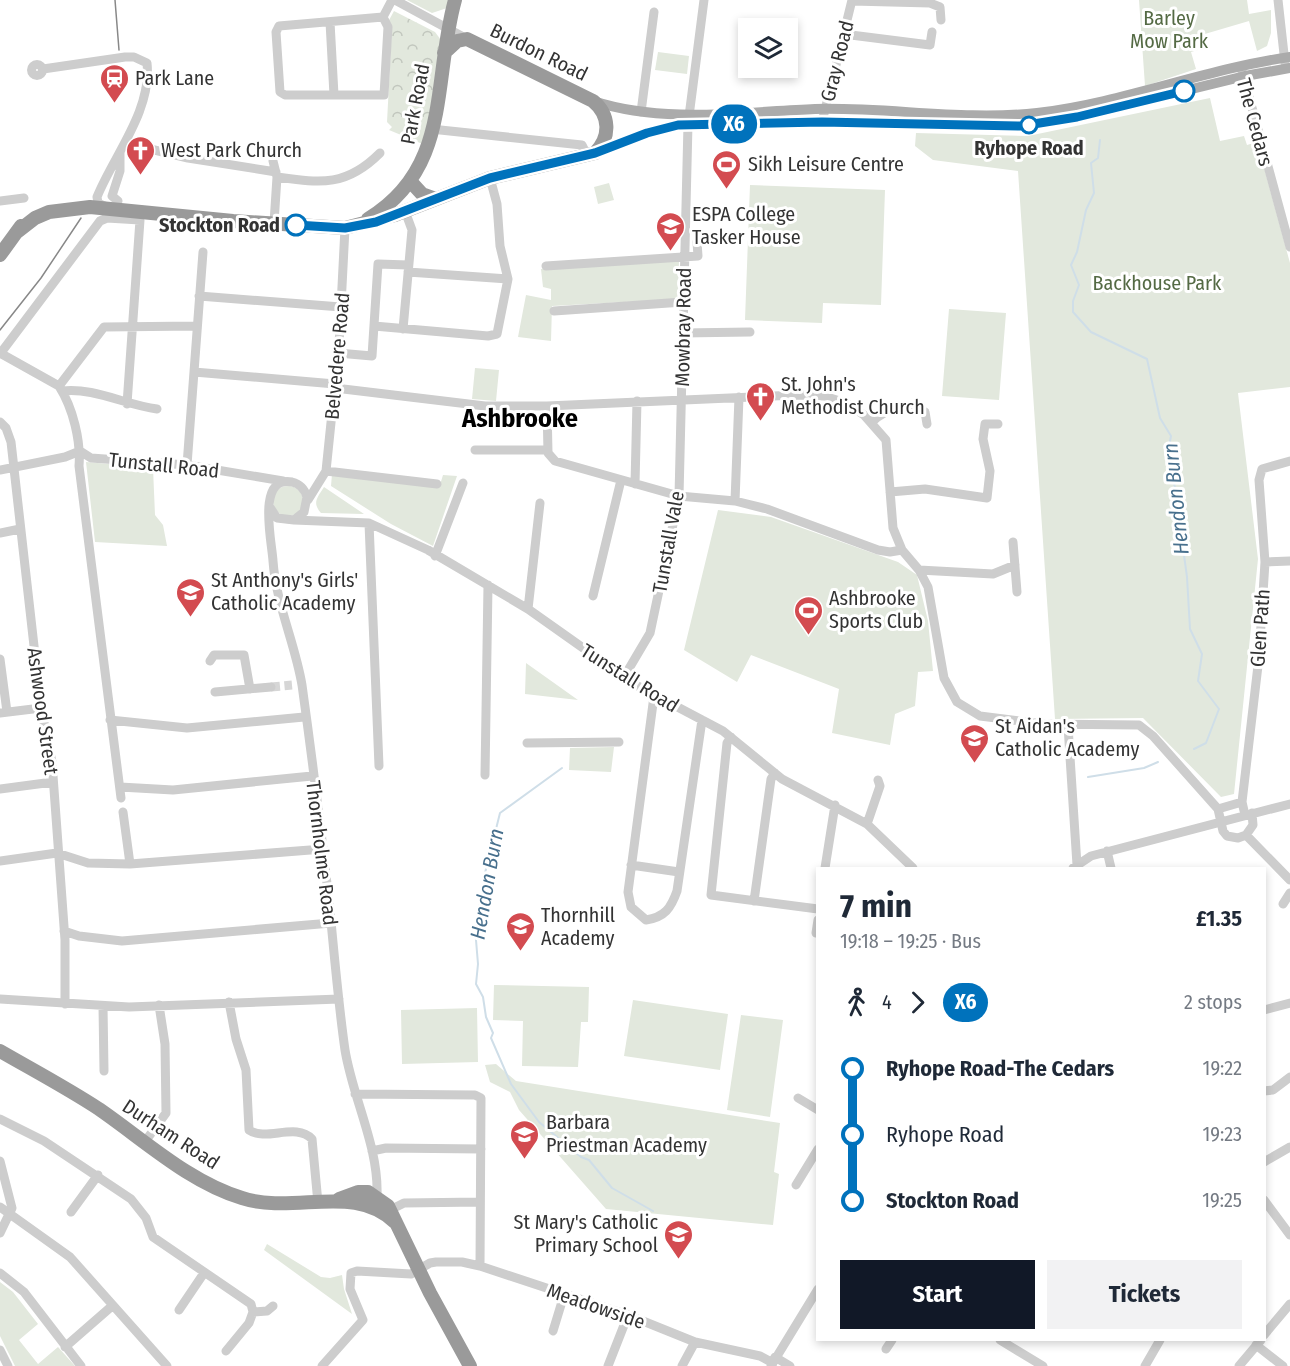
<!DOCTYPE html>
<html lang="en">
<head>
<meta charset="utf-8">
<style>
	:root { --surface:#fff; --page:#f2f2f3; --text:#1f2937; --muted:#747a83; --accent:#111827 }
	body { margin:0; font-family:"Fira Sans Condensed",sans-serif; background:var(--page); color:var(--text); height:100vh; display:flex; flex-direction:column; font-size:22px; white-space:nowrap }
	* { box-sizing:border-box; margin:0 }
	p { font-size:20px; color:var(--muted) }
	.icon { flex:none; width:33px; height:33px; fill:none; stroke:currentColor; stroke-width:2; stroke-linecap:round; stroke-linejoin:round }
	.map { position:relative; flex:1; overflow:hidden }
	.drawer { position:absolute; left:816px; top:867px; width:450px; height:474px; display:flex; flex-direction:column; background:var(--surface); border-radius:0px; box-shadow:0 3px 9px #0003 }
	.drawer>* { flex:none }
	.badge { padding:0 12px; border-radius:20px; font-size:21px; line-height:39px }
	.tools { position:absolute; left:738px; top:18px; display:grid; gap:12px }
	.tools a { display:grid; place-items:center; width:60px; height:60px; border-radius:0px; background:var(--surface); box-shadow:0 3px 9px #0003; font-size:30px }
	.map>.badge { position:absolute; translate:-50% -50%; box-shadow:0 0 0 3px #fff }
	.legs { display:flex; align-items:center; gap:9px; height:66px; padding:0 24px; font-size:20px }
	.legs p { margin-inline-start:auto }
	.overview { display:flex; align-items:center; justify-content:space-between; height:102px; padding:0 24px }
	h1 { font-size:33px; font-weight:700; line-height:45px }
	.action { display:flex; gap:12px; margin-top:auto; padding:12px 24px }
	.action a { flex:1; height:69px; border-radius:0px; background:var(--accent); color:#fff; font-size:24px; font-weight:700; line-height:69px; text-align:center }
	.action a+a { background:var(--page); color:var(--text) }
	ul { padding:0 24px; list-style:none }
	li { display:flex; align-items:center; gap:21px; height:66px; font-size:22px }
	li i { display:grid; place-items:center; width:9px; height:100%; margin:0 8px; background:currentColor }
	li i::after { content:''; width:15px; height:15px; margin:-8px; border:4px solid; border-radius:50%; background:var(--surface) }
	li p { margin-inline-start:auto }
	li:first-child i { background:linear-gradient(#0000 50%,currentColor 0) }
	li:last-child i { background:linear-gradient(currentColor 50%,#0000 0) }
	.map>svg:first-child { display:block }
</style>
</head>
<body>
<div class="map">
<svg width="1290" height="1366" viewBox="0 0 1290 1366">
	<defs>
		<pattern id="forest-crowns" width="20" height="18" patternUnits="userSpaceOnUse" patternTransform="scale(1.5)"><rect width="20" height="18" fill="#e2e8dd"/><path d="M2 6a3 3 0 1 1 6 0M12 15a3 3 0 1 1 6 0" fill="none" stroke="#c2c7be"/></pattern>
	</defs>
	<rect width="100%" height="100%" fill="#fff"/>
	<path fill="#e2e8dd" d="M407,0h45l-2,7 -18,6z
		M1139,0h108l2,14 22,-4v23l-4,13 -10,5 -8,-30 -51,15 3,13 -10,3 5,17 -51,17z
		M658,52l31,4 -2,18 -32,-4z
		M1210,98l10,43 24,-5 3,9 10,-3 33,121v124l-52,6 20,166 -24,235 -13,3 -78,-79 -88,1 -37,-548 -85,-11 -18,-14 1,-13 112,3z
		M609,183l5,17 -16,4 -4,-17z
		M750,185l135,5 -4,115 -58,-2 -1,20 -77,-3z
		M679,260l-1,39 -126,7 -1,35 -33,-4 8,-42 25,5v-11l-8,-2 -2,-18z
		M949,309l57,4 -7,87 -57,-4z
		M475,368l24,2 -3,31 -24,-2z
		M86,462l67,6 2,47 8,10 4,21 -72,-4z
		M332,474l107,14 4,-13 14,1 -24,70 -42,-22 -60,-38z
		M273 501a15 15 0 1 1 30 0a15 15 0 1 1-30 0Z
		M324,487l40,27 -43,-1c-9,-10 -4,-15 3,-26z
		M718,510l53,7 127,45 19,13 11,46 5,50 -15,1 -3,34 -20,8 -5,31 -58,-12 7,-44 -88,-34 -14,27 -53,-32z
		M526,663l52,37 -53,-6z
		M614,747l-3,25 -42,-2 1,-22z
		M494,985l95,2 -1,35h-7l-3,45 -56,-1 1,-45 -30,-1z
		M633,1000l95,14 -8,56 -96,-14z
		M477,1008l1,54 -76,2 -1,-54z
		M741,1015l42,5 -13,97 -43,-7z
		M496,1064l20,17 264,42 -6,49 5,2 -6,51 -167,-16 -87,-99 -9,-18 -20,-10 -5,-17z
		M267,1244l54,33 9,1 12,-3 2,14 8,25 -88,-64z
		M0,1282l13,10 25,32 -19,16 19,24 20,-17 17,19h-60l-15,-30z"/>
	<path fill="url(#forest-crowns)" d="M394,11l41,21 6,8 -16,105 -36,-15 3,-3 -5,-5 5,-95 -4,-5z"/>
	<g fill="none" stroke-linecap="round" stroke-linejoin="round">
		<path stroke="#cfdee8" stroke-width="2" d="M1100,140l-2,18 -7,5 3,30 -8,17 -9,42 -6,13 8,20 -6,16v11l18,20 56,27 13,59 11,18 -2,10 18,131 3,52 12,25 -4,27 21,28 -13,34 -12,6
			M562,768l-62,45 -15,60 -10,55 3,36 -2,20 7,13 3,20 7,16 -2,5 20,46 28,38 42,35 8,3 23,28 41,23
			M1088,777l56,-9 14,-6"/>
		<path stroke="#d6d6d6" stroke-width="9" stroke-dasharray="9 4.5" stroke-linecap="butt" d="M271,687l21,-2"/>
		<path stroke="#cdcdcd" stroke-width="9" d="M395,0l72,39
			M1278,0l7,63
			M852,1l78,2 10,4 1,13
			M383,17l-104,9 -3,6 4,60 5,3h99l4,-68 -5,-10 9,-17
			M330,22l4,73
			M843,34l87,11 2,-13
			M31.5 70a5.5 5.5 0 1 1 11 0a5.5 5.5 0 1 1-11 0Z
			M43,69l82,-12h9l13,6c5,48 -33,92 -50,134l1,6 9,4
			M1242,71l48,176
			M641,112l13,-100
			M822,122l30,-122
			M431,129l151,16 5,10
			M125,143l63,15 88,14
			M273,161l4,16 -3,46
			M277,177c44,6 69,10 103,-24
			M0,201l24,-3
			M118,201l-6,-5 8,-25v-19
			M546,266l152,-10 -1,-14
			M408,272l100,7
			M199,296l142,11
			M554,311l129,-9
			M374,326l114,10 9,-2 11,-55 -8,-33 -3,-42 -7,-26
			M403,329l9,-99 -7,-19
			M682,333l68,-1
			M0,353l59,33c14,22 22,55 20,80l42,332
			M338,353l34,3 6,-92 30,1
			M0,354l100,-133 7,-3 33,2 -13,184
			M194,372l141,12
			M59,386l45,-59 93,-1
			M335,388l150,18h62l249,-11 28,1 22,7 18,12 22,25 7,88 9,22 17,20 9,17 16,91 13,24 23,14 63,8 96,1 14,11 65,73 5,22 4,5 11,2 8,-3 7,-10 -1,-12
			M62,391c31,-4 64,14 95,18
			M547,406l1,47 7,8 124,35 56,5 32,8 111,41 12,2 12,-2
			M0,422l6,6 5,14 30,266 11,54 13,178v64
			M872,422c13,-13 35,-20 53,-10l2,12
			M475,450h72
			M80,451l11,7 96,7 96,16
			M187,465l16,-213
			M0,470l65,-13 15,-6
			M326,471l111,13
			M635,484l2,-83
			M890,492l35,-3 62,9 3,-27 -7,-32 2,-15h13
			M308,500l18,-29 13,-126 6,-117
			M735,501l4,-104
			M269,506l8,12 17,2 10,-8 3,-15c-2,-7 -7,-13 -15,-15 -36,-7 -20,60 -19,79 3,43 22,82 29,124 10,72 19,144 27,216 5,50 9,100 16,149 8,49 34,97 32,146
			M294,520l75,3 59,27 100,59 106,75 89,47 59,48 85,45 46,44
			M369,523l10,243
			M0,533l20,-4
			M1013,542l4,50
			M435,556l28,-73
			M1265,562l25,-1
			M919,570l74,4 22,-9
			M593,596l28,-116
			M528,609l12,-106
			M0,659l7,53
			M210,661l4,-6h30l6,34
			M624,677l26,-44 29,-137 9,-372 16,-124
			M215,692l56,-5
			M654,696l-26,196 3,15 15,13c19,-3 25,-12 31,-29l25,-171
			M0,713l41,-5
			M110,720l77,8 117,-11
			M1068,726l9,139
			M731,737l-4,6 -16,152 107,14
			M527,743l92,-1
			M485,775l3,-190
			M120,787l53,3 139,-14
			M0,789l53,-7
			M1218,809l24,-7
			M123,812l7,52
			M1245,815l-3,-13 17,-145 6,-95 -6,-82 3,-11 28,-8
			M867,824l13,-38 -2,-6
			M1246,835l44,45
			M1107,851l4,17
			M0,861l57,-8 31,10 42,1 193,-15
			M631,865l48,7
			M825,868l10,-63
			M1073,868l18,-12 199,-52
			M754,901l17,-122 4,-6
			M1283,904l7,-11
			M64,931l15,5 43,5 209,-18
			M816,933l2,-13
			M0,999l129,8 210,-8
			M229,1002l7,37 10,31 3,60c17,12 47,-8 63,9l6,64
			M103,1006l1,65
			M1264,1010l26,-7
			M1264,1091l9,-1 17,-13
			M355,1094l120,1 6,3 -1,168
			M798,1098l20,12
			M0,1119l44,22 87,58 15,19 7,19 98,67 2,8 -4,11 -23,28
			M144,1143l22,-30 -1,-69 -6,-39
			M372,1151l14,-3 95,1
			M0,1161l12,47 -12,25
			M1264,1162l26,-15
			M796,1185l22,-36
			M1264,1200l26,35
			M0,1207l70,50 97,109
			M390,1210l14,-7 76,-1
			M71,1212l27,-37
			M0,1273l24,19 57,74
			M179,1310l25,-37
			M253,1312l14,-1 6,-5
			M553,1331l11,-36
			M1264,1335l26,-31
			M1000,1340l43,26
			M1256,1345l27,21
			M65,1347l47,-41
			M886,1349l6,-9
			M0,1350l8,16
			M775,1357l15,9
			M322,1366l41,-46 -13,-31 1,-16 6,-2 54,3 19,-11 6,-1h26l18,4 148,49 67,27 65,14 13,7
			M608,1366l20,-51
			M682,1366l13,-24
			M771,1366l47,-77
			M1145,1366l15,-26
			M1239,1366l22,-26"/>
		<path stroke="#ababab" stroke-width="10" d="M593,101c71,23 148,11 222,8 74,-2 148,12 222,4 86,-10 168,-44 253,-56
			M595,153l63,-23 30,-6 134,-2 199,4 56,-9 168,-41 45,-8"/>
		<path stroke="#9a9a9a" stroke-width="14" d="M411,182l11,12 14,5
			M368,219c84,-51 64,-136 87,-219
			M17,232l18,-14 14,-6 41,-5 143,14 112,7 50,-13 95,-37 105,-25c16,-16 15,-38 -2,-52l-126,-62 -10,2 -13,12
			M0,255l21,-29
			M0,1051c33,19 67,37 99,58 45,31 90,73 143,89 53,17 113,-16 154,25
			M339,1199l19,-7h10l20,14 42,87 40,73"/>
		<path stroke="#888" stroke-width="1.5" d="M115,0l4,50
			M0,330l41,-52 40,-60"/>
	</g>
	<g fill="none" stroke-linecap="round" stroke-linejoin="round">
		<defs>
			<path id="line-1" d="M296,225l49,3 31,-6 114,-44 105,-25 52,-20 31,-8 144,-3 199,4 56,-9 107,-26"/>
		</defs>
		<use href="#line-1" stroke="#fff" stroke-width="14"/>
		<use href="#line-1" stroke="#0072bc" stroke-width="9"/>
	</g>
	<defs>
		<symbol id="station-pin" viewBox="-11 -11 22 30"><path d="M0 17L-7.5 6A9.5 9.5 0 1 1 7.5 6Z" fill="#d34b50" stroke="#fff"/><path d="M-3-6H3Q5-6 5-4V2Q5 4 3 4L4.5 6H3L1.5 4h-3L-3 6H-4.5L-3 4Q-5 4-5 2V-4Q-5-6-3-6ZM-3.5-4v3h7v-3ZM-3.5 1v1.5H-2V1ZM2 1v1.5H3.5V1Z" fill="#fff"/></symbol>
		<symbol id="church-pin" viewBox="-11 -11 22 30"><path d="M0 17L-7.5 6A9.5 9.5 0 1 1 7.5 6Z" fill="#d34b50" stroke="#fff"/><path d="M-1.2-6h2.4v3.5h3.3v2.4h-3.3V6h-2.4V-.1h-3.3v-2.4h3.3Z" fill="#fff"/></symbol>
		<symbol id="stadium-pin" viewBox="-11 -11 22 30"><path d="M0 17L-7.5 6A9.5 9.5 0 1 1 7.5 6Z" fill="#d34b50" stroke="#fff"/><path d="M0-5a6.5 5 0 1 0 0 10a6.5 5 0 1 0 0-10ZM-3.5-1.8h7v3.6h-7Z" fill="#fff"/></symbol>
		<symbol id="university-pin" viewBox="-11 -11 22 30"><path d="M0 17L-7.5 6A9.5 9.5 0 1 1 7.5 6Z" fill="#d34b50" stroke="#fff"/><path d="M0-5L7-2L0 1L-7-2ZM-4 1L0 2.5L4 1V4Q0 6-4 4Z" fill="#fff"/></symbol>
		<symbol id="school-pin" viewBox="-11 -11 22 30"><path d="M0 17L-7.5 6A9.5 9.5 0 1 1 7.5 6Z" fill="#d34b50" stroke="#fff"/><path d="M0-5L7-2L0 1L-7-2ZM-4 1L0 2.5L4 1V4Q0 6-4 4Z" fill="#fff"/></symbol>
	</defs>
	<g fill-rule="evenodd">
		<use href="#station-pin" x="98" y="62" width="33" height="45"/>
		<use href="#church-pin" x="124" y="134" width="33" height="45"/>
		<use href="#stadium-pin" x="710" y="148" width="33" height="45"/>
		<use href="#university-pin" x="654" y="210" width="33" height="45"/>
		<use href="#church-pin" x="744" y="380" width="33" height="45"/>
		<use href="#school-pin" x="174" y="576" width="33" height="45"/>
		<use href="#stadium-pin" x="792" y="594" width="33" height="45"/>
		<use href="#school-pin" x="958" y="722" width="33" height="45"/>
		<use href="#school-pin" x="504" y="910" width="33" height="45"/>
		<use href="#school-pin" x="508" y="1118" width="33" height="45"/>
		<use href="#school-pin" x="662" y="1218" width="33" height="45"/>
	</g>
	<g fill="#fff" stroke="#0072bc" stroke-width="3">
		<circle cx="1184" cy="91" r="10"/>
		<circle cx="1029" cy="125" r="8"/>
		<circle cx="296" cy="225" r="10"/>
	</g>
	<g text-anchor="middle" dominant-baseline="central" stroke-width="6" stroke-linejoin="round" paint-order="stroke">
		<g font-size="20" fill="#546a44" stroke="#fff">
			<text x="1169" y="18">Barley<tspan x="1169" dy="23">Mow Park</tspan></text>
			<text x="1157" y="283">Backhouse Park</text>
		</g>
		<g font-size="20" fill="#333" stroke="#fff">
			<text transform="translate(539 52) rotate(26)">Burdon Road</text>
			<text transform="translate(837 61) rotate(-76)">Gray Road</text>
			<text transform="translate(415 104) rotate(-79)">Park Road</text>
			<text transform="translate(1255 122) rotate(75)">The Cedars</text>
			<text transform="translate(683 327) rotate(-89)">Mowbray Road</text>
			<text transform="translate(337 356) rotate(-85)">Belvedere Road</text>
			<text transform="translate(164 465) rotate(6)">Tunstall Road</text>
			<text transform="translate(668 542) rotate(-80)">Tunstall Vale</text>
			<text transform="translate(1260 628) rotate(-86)">Glen Path</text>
			<text transform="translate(630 678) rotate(32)">Tunstall Road</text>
			<text transform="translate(43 711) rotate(82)">Ashwood Street</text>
			<text transform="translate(322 853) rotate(83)">Thornholme Road</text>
			<text transform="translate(171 1134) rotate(33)">Durham Road</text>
			<text transform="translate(596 1306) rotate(19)">Meadowside</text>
		</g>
		<g font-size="20" fill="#333" stroke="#fff" text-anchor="start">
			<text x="135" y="78">Park Lane</text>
			<text x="161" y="150">West Park Church</text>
			<text x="748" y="164">Sikh Leisure Centre</text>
			<text x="692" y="214">ESPA College<tspan x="692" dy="23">Tasker House</tspan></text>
			<text x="781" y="384">St. John's<tspan x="781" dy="23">Methodist Church</tspan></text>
			<text x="211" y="580">St Anthony's Girls'<tspan x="211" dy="23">Catholic Academy</tspan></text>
			<text x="829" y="598">Ashbrooke<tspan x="829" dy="23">Sports Club</tspan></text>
			<text x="995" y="726">St Aidan's<tspan x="995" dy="23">Catholic Academy</tspan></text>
			<text x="541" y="915">Thornhill<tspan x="541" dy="23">Academy</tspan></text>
			<text x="546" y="1122">Barbara<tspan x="546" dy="23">Priestman Academy</tspan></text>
			<text x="658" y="1222" text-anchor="end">St Mary's Catholic<tspan x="658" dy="23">Primary School</tspan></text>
		</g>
		<g font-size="20" font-weight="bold" fill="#333" stroke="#fff">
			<text x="1029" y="148">Ryhope Road</text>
			<text x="280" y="225" text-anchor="end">Stockton Road</text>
		</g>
		<g font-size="21" font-style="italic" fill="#48708d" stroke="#fff">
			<text transform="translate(1176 499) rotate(-96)">Hendon Burn</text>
			<text transform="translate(487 884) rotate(-80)">Hendon Burn</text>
		</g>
		<g font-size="26" font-weight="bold" fill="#000" stroke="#fff">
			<text x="520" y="418">Ashbrooke</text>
		</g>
	</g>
</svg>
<div class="tools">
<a><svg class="icon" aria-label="layers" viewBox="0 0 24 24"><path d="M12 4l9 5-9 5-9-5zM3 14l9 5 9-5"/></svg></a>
</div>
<b class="badge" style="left:734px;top:124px;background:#0072bc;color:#fff">X6</b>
<section class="drawer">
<div class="overview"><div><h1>7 min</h1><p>19:18 – 19:25 · Bus</p></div><b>£1.35</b></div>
<div class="legs"><svg class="icon" aria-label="walk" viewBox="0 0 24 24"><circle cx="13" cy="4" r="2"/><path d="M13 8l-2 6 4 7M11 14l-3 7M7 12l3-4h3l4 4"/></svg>4<svg class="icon" aria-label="forward" viewBox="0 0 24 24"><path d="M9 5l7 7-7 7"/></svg><b class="badge" style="background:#0072bc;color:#fff">X6</b><p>2 stops</p></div>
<ul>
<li><i style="color:#0072bc"></i><b>Ryhope Road-The Cedars</b><p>19:22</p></li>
<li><i style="color:#0072bc"></i><span>Ryhope Road</span><p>19:23</p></li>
<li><i style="color:#0072bc"></i><b>Stockton Road</b><p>19:25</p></li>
</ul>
<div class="action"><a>Start</a><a>Tickets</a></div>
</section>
</div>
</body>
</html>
